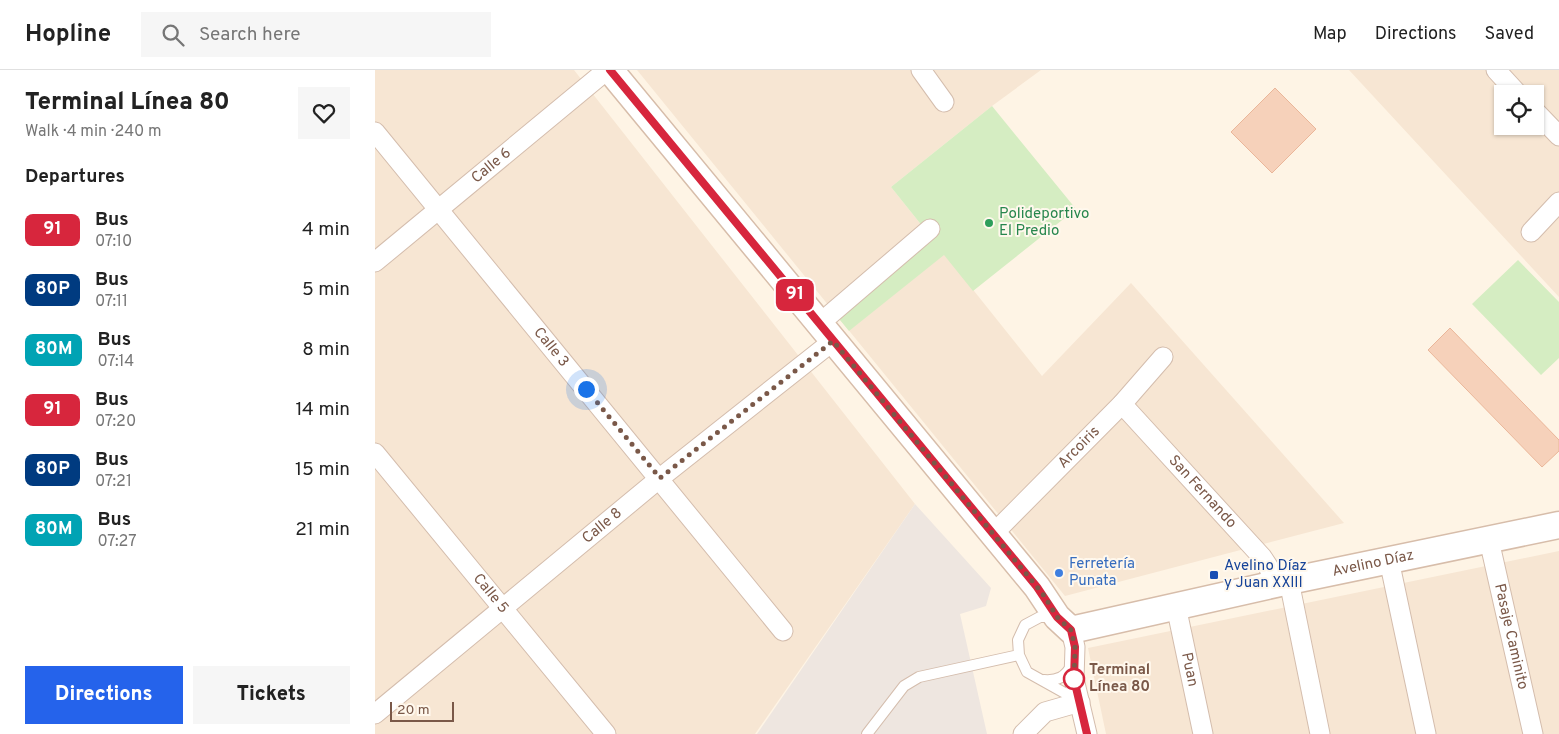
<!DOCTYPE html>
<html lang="en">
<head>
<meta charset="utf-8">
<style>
	:root { --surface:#fff; --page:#f6f6f6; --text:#222; --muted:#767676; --line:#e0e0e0; --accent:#2563eb }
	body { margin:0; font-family:Overpass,sans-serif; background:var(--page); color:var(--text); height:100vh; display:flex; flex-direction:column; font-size:19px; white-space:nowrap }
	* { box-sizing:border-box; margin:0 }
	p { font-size:16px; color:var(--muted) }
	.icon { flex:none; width:28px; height:28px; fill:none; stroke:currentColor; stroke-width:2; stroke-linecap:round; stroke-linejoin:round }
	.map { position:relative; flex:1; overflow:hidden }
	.details { display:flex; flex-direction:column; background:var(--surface); width:375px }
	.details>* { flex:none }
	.badge { padding:0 10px; border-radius:8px; font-size:18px; line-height:32px }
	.buttons { position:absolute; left:1119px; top:15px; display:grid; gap:10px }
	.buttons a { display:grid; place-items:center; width:50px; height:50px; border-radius:0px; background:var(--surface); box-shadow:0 1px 4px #0004; font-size:25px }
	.scale { position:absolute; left:15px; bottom:12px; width:64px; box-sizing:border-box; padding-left:5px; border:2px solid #7a5848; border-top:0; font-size:14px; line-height:18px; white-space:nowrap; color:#7a5848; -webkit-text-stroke:4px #fff8ed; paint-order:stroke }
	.you { position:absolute; width:25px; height:25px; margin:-12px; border:4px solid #fff; border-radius:50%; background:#1a73e8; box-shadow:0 0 0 8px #1a73e833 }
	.map>.badge { position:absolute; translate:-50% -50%; box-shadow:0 0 0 2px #fff }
	h2 { padding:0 25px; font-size:19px; line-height:45px }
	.round { display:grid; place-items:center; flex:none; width:52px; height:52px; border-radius:0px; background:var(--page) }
	.summary { display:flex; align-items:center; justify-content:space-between; height:85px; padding:0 25px }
	h1 { font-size:24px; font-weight:800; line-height:38px }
	.button { display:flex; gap:10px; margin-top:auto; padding:10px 25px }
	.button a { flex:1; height:58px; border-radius:0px; background:var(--accent); color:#fff; font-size:20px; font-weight:800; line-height:58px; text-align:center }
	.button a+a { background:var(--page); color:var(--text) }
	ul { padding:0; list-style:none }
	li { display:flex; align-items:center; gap:15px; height:60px; padding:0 25px }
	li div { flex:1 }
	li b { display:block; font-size:19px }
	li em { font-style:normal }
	li .badge { min-width:55px; font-weight:700; text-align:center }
	header { display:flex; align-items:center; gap:30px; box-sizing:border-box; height:70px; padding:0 25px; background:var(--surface); border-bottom:1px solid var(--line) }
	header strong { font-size:24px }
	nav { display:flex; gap:28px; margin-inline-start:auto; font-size:18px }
	.search { width:350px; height:45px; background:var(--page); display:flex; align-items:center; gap:12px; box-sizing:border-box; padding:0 18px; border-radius:0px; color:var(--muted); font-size:19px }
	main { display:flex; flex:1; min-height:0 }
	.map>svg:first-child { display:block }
</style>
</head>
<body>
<header>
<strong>Hopline</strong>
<div class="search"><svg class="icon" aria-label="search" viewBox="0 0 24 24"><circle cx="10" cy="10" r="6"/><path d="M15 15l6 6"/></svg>Search here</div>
<nav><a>Map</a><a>Directions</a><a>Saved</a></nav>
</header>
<main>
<section class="details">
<div class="summary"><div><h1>Terminal Línea 80</h1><p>Walk · 4 min · 240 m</p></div><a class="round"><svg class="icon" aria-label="heart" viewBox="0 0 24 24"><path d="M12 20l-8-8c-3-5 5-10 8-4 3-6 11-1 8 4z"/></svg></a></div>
<h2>Departures</h2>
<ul>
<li><span class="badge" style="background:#d7263d;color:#fff">91</span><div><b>Bus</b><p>07:10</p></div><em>4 min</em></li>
<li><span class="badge" style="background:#003b80;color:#fff">80P</span><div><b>Bus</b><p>07:11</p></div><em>5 min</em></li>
<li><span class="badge" style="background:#00a3b4;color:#fff">80M</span><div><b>Bus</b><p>07:14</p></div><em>8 min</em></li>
<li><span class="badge" style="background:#d7263d;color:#fff">91</span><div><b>Bus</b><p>07:20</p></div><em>14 min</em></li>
<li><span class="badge" style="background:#003b80;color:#fff">80P</span><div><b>Bus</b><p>07:21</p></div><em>15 min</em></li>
<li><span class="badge" style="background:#00a3b4;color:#fff">80M</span><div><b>Bus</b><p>07:27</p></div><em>21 min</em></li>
</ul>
<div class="button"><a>Directions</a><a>Tickets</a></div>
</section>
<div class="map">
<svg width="1184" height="664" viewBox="0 0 1184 664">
	<rect width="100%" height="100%" fill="#fef4e5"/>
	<path fill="#f7e6d3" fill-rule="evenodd" d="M0,0h199l341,434 -160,230h-380z
		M262,0h404l-49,36 -101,81 151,189 89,-93 213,240 -279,73z
		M974,0h210v227zM1128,24h32v32h-32z
		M1184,481v183h-453l-18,-86z"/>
	<path fill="#eee6e0" d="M540,434l76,84 -5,18 -26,8 27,120h-230z"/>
	<path fill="#d5edc2" d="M617,36l84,103 -103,82 -29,-36 -95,76 -14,-17 96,-77 -40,-50z
		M1143,190l41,42v56l-18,17 -69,-71z"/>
	<path fill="#f6d1ba" stroke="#eab699" d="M900,18l41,41 -44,44 -41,-41z
		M1075,258l109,112v11l-17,16 -114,-117z"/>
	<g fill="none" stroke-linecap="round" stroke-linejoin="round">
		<defs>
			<path id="lane" d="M678,547h-13l-15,8 -7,15 1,15 8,17 52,29
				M669,610c14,1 21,-3 28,-15
				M492,664l37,-48 15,-9 100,-22"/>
			<g id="street">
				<path d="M546,0l23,32"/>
				<path d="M1121,0l22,24"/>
				<path d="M1160,41l24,25"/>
				<path id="s1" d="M0,62l408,499"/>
				<path d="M1156,162l28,-30"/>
				<path id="s2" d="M0,192l232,-192"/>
				<path d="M444,254l111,-95"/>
				<path id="s3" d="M747,334l140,153 6,9 7,18"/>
				<path id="s4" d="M0,383l231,281"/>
				<path id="s5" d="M618,464l129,-130 41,-47"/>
				<path id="s6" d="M1114,470l44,194"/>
				<path d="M1014,490l37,174"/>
				<path d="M914,511l31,153"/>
				<path id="s7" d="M801,536l27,128"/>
				<path d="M696,560l4,17 -1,32 13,55"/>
				<path id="s8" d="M0,644l285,-236 173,-137"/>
				<path d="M648,664l22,-22 35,-10"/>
			</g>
			<g id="secondary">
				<path id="s9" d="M235,0l427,517 20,30 14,13 218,-49 270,-56"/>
			</g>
		</defs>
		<use href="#lane" stroke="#d4bdad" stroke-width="12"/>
		<use href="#street" stroke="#d4bdad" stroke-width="21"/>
		<use href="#secondary" stroke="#d7bdaa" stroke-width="29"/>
		<use href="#lane" stroke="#fff" stroke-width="10"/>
		<use href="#street" stroke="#fff" stroke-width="19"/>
		<use href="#secondary" stroke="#fff" stroke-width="26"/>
	</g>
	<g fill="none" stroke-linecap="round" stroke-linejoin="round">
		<defs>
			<path id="line" d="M235,0l427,517 20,30 14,13 4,17 -1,32 13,55"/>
		</defs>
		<use href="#line" stroke="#fff" stroke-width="11"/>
		<use href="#line" stroke="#d7263d" stroke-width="8"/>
		<path stroke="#7a5848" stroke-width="5" stroke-dasharray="0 9" d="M211,319l74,89 173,-137 210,253 14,23 14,13 4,17 -1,32"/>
	</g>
	<circle fill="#2e9e5b" stroke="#fff8ed" stroke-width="2" cx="614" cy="153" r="5"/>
	<circle fill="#3f7fe0" stroke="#fff8ed" stroke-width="2" cx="684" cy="503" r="5"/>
	<rect fill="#1a4fb4" stroke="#fff8ed" stroke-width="2" x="834" y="500" width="10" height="10" rx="2.5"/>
	<circle fill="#fff" stroke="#d7263d" stroke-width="2.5" cx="699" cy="609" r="10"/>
	<g text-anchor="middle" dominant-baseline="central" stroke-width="4" stroke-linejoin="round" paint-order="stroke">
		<g font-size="15" fill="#7a5848" stroke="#fff8ed">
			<text stroke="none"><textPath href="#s2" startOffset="151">Calle 6</textPath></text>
			<text stroke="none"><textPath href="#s1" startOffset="278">Calle 3</textPath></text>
			<text stroke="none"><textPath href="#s5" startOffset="122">Arcoiris</textPath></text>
			<text stroke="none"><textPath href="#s3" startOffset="119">San Fernando</textPath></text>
			<text stroke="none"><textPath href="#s8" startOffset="295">Calle 8</textPath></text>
			<text stroke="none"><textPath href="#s9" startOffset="1035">Avelino Díaz</textPath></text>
			<text stroke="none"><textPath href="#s4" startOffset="182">Calle 5</textPath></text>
			<text stroke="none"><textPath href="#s6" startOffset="99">Pasaje Caminito</textPath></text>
			<text stroke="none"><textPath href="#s7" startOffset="65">Puan</textPath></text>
		</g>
		<g font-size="15" fill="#27864d" stroke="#fff8ed" text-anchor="start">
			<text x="624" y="144">Polideportivo<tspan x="624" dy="17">El Predio</tspan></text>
		</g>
		<g font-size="15" fill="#366cbe" stroke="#fff8ed" text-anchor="start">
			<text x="694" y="494">Ferretería<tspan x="694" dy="17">Punata</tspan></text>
		</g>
		<g font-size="15" fill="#164399" stroke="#fff8ed" text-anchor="start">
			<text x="849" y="496">Avelino Díaz<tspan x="849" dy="17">y Juan XXIII</tspan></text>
		</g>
		<g font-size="15" font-weight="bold" fill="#7a5848" stroke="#fff8ed" text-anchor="start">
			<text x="714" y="600">Terminal<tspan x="714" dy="17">Línea 80</tspan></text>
		</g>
	</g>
</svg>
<div class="buttons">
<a><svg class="icon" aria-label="locate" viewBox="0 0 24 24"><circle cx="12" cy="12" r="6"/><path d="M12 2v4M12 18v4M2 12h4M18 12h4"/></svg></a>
</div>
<div class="scale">20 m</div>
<div class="you" style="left:211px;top:319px"></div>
<b class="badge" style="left:420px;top:225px;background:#d7263d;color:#fff">91</b>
</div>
</main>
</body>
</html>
